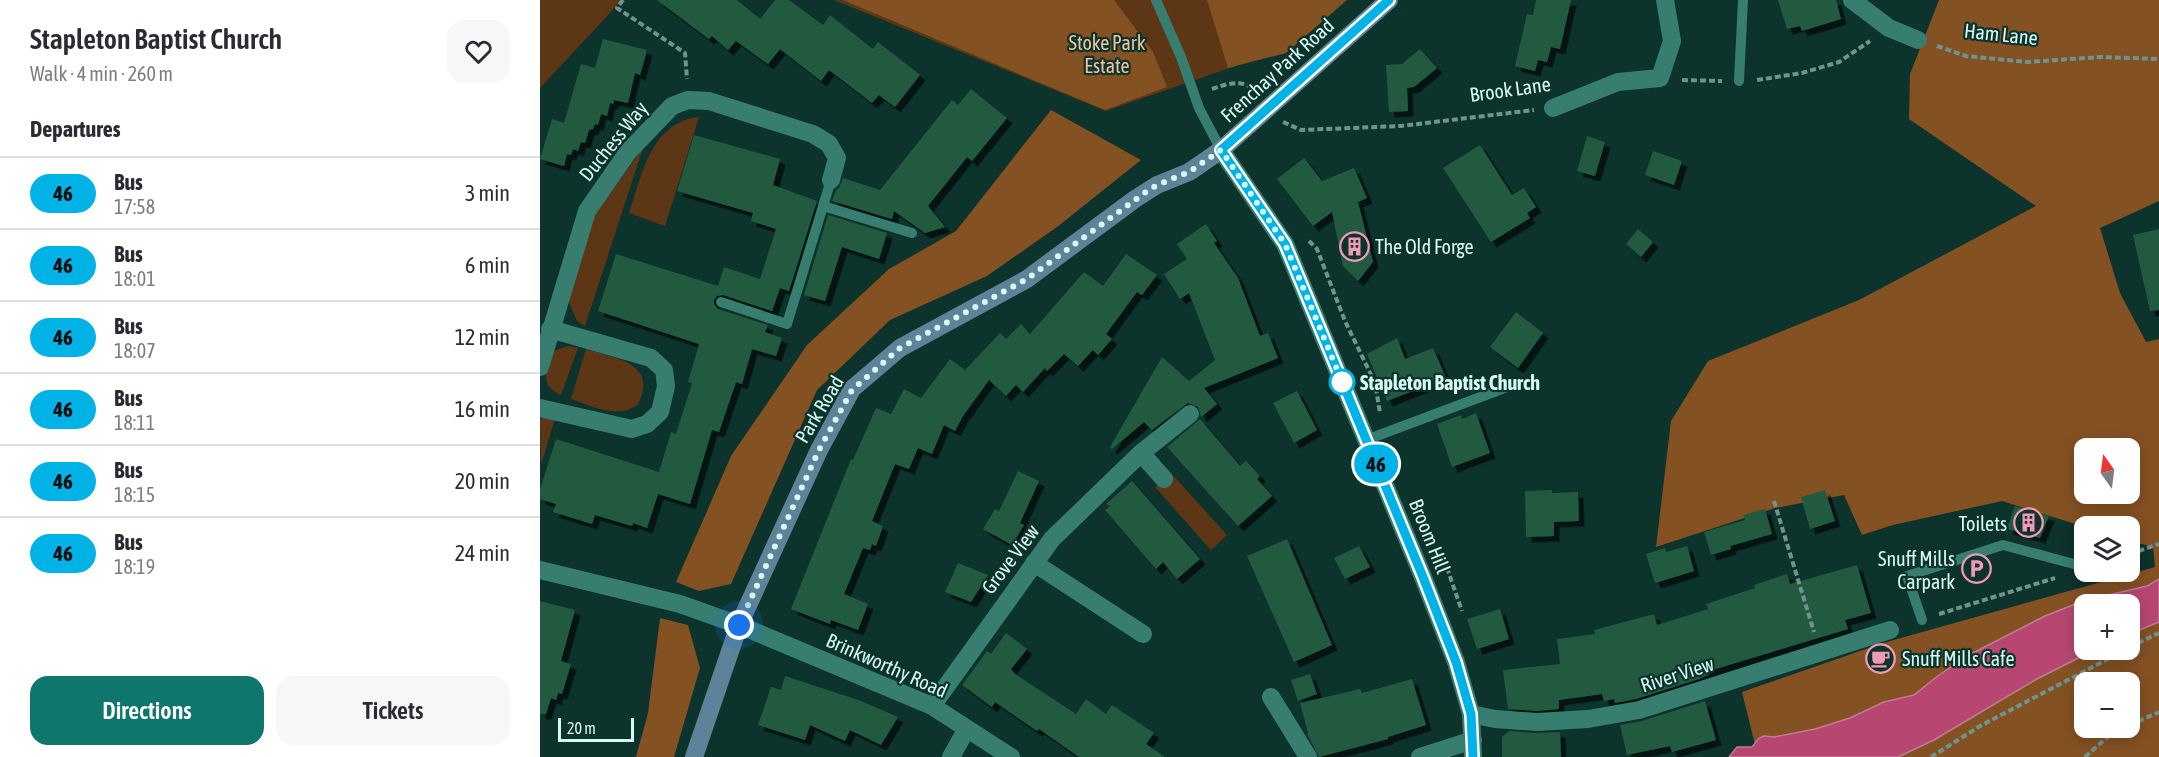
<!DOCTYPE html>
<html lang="en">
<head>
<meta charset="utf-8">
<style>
	:root { --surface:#fff; --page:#f7f7f7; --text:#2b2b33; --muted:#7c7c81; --line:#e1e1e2; --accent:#0f766e }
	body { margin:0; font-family:"Asap Condensed",sans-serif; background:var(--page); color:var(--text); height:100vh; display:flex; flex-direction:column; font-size:22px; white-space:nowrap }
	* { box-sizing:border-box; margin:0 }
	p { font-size:20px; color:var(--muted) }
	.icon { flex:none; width:33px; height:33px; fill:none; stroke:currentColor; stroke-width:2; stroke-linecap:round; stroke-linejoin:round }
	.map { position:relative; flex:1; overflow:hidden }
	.side { display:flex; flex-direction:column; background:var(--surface); width:540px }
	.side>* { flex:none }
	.badge { padding:0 12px; border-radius:20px; font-size:21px; line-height:39px }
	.needle { width:39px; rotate:346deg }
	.buttons { position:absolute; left:1534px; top:438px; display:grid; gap:12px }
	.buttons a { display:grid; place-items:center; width:66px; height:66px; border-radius:12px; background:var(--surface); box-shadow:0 3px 15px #0003; font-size:30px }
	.scale { position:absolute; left:18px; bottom:15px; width:76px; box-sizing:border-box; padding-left:6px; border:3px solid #d6f9f1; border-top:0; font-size:16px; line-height:21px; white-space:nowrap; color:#d6f9f1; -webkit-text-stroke:4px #0c332c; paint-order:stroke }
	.you { position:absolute; width:30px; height:30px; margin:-15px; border:4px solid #fff; border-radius:50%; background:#1a73e8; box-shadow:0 0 0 9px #1a73e833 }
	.map>.badge { position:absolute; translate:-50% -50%; box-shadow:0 0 0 3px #fff }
	h2 { padding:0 30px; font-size:22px; line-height:54px }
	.round { display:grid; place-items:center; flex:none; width:63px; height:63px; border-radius:18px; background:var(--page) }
	.overview { display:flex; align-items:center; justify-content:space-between; height:102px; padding:0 30px }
	h1 { font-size:28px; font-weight:600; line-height:45px }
	.button { display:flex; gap:12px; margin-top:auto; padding:12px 30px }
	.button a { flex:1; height:69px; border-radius:18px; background:var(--accent); color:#fff; font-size:24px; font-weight:600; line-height:69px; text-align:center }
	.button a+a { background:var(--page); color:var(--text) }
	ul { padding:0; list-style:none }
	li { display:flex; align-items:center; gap:18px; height:72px; padding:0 30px; border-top:2px solid var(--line) }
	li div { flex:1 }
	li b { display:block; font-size:22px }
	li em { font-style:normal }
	li .badge { min-width:66px; font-weight:700; text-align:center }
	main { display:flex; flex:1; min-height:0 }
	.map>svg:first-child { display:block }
</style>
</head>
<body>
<main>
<section class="side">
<div class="overview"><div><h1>Stapleton Baptist Church</h1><p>Walk · 4 min · 260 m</p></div><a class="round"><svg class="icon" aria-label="heart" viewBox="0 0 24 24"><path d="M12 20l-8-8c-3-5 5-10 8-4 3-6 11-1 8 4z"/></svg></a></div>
<h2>Departures</h2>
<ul>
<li><span class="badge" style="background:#00b3e6;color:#111">46</span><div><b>Bus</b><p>17:58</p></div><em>3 min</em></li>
<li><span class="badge" style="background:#00b3e6;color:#111">46</span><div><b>Bus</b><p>18:01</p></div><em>6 min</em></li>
<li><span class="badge" style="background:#00b3e6;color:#111">46</span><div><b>Bus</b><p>18:07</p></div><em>12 min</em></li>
<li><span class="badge" style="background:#00b3e6;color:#111">46</span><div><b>Bus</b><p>18:11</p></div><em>16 min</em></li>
<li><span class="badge" style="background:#00b3e6;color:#111">46</span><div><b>Bus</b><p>18:15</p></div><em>20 min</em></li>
<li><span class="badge" style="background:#00b3e6;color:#111">46</span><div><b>Bus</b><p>18:19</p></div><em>24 min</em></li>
</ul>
<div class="button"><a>Directions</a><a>Tickets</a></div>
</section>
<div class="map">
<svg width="1619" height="757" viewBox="0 0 1619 757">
	<defs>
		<filter id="shadow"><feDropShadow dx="5.5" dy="5.5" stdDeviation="0" flood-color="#0009"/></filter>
	</defs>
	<rect width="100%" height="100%" fill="#0c332c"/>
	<path fill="#5d3715" d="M0,0h82l-82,88z
		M294,0h510l-60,49 -178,62z
		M159,117l-34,109 -36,-13c13,-38 22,-91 70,-96z
		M103,148l-58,178 -8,-5 -8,-19 20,-80z
		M28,346l10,2 -17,47c-21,-9 -17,-27 -8,-44z
		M46,349c28,9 73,14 52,55 -20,16 -46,2 -67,-5z
		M8,417l7,2 -14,46 -1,-46z
		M631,473l56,62 -16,15 -56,-63z"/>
	<path fill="#845123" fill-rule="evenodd" d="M303,0h271l39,52 14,35 -62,23z
		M667,0h140l-61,53 -58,15z
		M1399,0h220v201l-59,27 20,65 26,49 13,-3v418h-401l-16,-65 141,-49 272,-76 -2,-20 -23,-6v-15l-45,1 -83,-26 -109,24 -31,10 -18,-40 -69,13 -119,39 15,-126 37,-60 151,-61 177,-94 -127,-87 1,-45zM1545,448h45v46h-45zM1545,604h45v46h-45zM1545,682h45v46h-45z
		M511,110l90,50 -84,67 -70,49 -97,44 -73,70 -86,194 -32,7 -23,-9 55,-126 76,-111 82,-76 67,-38z
		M120,618l28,7 12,43 -26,89h-38l12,-44z"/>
	<path fill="#b74771" stroke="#c07c97" stroke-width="1.5" d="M1619,579v43l-29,12v-30h-45v46h9l-59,30 -101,60 -36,17h-169l8,-10h15l7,-9 5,-2 10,1 41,-8 35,-11 34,-16 30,-7 21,-17 32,-22 78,-40 38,-15 64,-15z"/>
	<path fill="#225a3f" filter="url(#shadow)" d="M117,0h80l23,19 15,-19h14l34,25 7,-10 43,34 5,-7 42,33 -25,32 -16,-12 -7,8 -43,-33 -8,11 -41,-32 -12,15 -32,-23 -8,9 -16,-14 -3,3z
		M996,0h35l-11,49 -9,-2 -4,15 -9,-2 -3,11 -20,-5 12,-52 6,1z
		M1238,0h58l5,19 -39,12 -2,-5 -13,3z
		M63,39l44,11 -7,25 -5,-2 -7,30 -14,-3 -1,4 -3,-1 -3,13 -6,-2 -3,11 -3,-1 -2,5 -4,1 -4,13 -4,-1 -3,9 -5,-2 -2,6 -4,-1 -3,12 -24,-7 12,-40 12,4 17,-59 14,4z
		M880,49l17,19 -23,19 -7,1 1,23 -19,1 -3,-47 16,-1z
		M431,89l36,29 -35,43 -5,-4 -39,49 17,21 -20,6 -31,-22 -2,8 -60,-18 4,-11 3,-2 4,-10 37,12 72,-90 6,5z
		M154,135l86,24 -7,26 44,16 -28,90 -9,-3 -8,23 -49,-16 -6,1 -3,4v4l4,5 50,16 -3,7 17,6 -6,18 -24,-7 -10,35 -6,-2 -17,50 -7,-2 -22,74 -32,-10 -11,34 -14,-5 -1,3 -37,-11 -3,9 -39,-12 3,-8 -16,-5v-10l16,-50 103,33 12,-40 5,2 16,-51 -4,-1 11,-38 -101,-33 18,-57 102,32 6,-19 36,12 16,-50 -25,-8 2,-8 -76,-22z
		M1047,136l18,6 -10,34 -18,-5z
		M940,145l32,50 12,-7 12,19 -9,6 3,5 -39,24 -48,-74z
		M1113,151l29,10 -8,24 -29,-10z
		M764,158l18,23 32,-13 13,30 -9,4 15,60 -15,19 -15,-15 -11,-54 -19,14 -36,-47z
		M288,215l59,18 -8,26 -37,-12 -17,54 -21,-6z
		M666,224l11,17 -3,2 24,35 22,58 8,-3 10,25 -74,30 13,16 -16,13 -3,-10 -10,-4 -36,27 -8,-8 -32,27 -2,-2 52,-90 27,24 26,-21 -26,-67 -9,6 -16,-25 23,-15 -10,-15z
		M1098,229l15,13 -12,15 -15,-13z
		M1619,229v81l-9,1 -17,-76z
		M586,254l31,21 -15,20 -5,-3 -31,42 6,5 -14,16 -5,-5 -15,16 -14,-12 -17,17 -2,-3 -22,24 -7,-7 -10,11 -17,-16 -26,36 -8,15 -11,-6 -12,29 -14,-6 -9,21 -14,-5 -23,57 11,5 -7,20 -4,-2 -2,6 -7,-2 -19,46 24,10 -10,26 -27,-10 -1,4 -39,-15 60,-150 2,1 23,-52 15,6 13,-25 17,9 29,-39 15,11 35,-37 6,6 15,-15 9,10 54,-62 19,14z
		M976,312l27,21 -25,35 -28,-21z
		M857,338l8,21 28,-11 13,30 -59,23 -20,-47z
		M757,391l20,39 -23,13 -21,-40z
		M936,413l14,40 -38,14 -15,-43 24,-9 1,4z
		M660,419l40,47 6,-5 14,15 -3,3 15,17 -34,30 -71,-79z
		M478,471l21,10 -19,42 4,2 -12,20 -29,-16 12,-20 4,2z
		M592,481l68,78 -23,20 -14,-17 -7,7 -51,-59 5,-4 -4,-2z
		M1012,490v3l26,-1 1,29 -25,1v14l-28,1 -1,-46z
		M1285,490l10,31 -25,8 -9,-32z
		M1475,506l34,10 -9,22 -33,-9z
		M1225,509l7,25 -42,12 1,3 -20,6 -7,-23 41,-12 -2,-5z
		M747,539l45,106 -38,17 -47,-106z
		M819,546l11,21 -25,12 -11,-21z
		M1147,546l7,25 -39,12 -9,-29 19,-6 1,4z
		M418,563l30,12 -17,27 -26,-10z
		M1317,565l14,48 -26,7 3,9 -139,42 1,3 -11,5 -63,20 -21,4 -1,-4 -10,2 -2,-7 -43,6v9l-22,2 -29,-2 -5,-39 57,-6 -3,-25 38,-5 -1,-4 60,-16 3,11 51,-16 -2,-5 49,-16 -1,-3 33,-11 3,10z
		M0,601l35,9 -14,51 10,3 -9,30 -4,-1 -2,7 -5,-2 -5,16h-6z
		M960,609l9,30 -32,10 -10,-30z
		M466,633l21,16 -16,20 4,5 61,40 10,-15 20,15 6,-9 42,28 -8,11 19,13h-86l-40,-28 -2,2 -42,-29 -3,5 -30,-22 25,-34 4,3z
		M770,674l7,20 -19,7 -7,-21z
		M245,676l76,25 37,16 -17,28 -31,-15 -5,11 -35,-16 -5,15 -47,-15 13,-38 10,3z
		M872,679l14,46 -38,12v2l-69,18 -12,-23 1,-1 -8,-30 60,-14 2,4z
		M1165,701l11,39 -44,12 -2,-6 -43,9 -7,-30 22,-4z
		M969,731l27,2 24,-1 1,25h-59v-20z"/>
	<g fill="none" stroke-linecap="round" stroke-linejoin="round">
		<path stroke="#6f948d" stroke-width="4" stroke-dasharray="6 3" stroke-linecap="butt" d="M83,0l-6,8 68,45 2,26
			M1397,46l29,10 61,6 74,-5 58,2
			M1142,80l40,1
			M1217,80l45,-7 37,-11 31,-21
			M672,89c14,-5 29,-10 42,0
			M743,122l18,8 100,-4 133,-16
			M769,241l8,8 28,72 30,62 5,30
			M1234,501l40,131
			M1590,554l29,-10
			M902,560l5,8 15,43
			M1399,614l116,-36
			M1590,647l29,-14
			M1590,725l29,-13
			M1391,757l49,-31 145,-76
			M1545,757l26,-23 13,-6"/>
		<path stroke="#377e71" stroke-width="10" d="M616,0l25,57 18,51 22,42
			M1199,81l4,-81
			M283,206l89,27
			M181,302l66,22 44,-144
			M826,440l144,-54
			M1382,620l-15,-44 96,-31 82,22"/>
		<path stroke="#377e71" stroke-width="18" d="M1312,0l37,28 29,12
			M1013,108l65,-26 42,-4 12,-37 -7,-41
			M681,150l64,94 32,77 106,256 33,85 15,52 2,43
			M0,367l47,-156 41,-59 44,-46 16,-6 21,1 104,33 16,10 8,14 -6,22
			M0,408l92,21 15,-5 13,-12 6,-26 -2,-16 -13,-12 -101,-29
			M601,453l23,26
			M494,563l109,71
			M0,570l140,34 59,21 193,81 79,51
			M731,697l37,60
			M392,706l120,-167 89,-86 49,-39
			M931,714l24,5 42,3 51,-3 51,-9 251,-80
			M411,757l15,-27
			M880,757l53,-17"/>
		<path stroke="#5c8397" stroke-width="18" d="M154,757l45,-132 80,-175 33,-61 48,-41 127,-69 108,-80 22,-14 32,-13 32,-22 168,-150"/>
	</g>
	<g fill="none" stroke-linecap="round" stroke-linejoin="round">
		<defs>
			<path id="line" d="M849,0l-168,150 64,94 32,77 106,256 33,85 15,52 2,43"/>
		</defs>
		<use href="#line" stroke="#fff" stroke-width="14"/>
		<use href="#line" stroke="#00b3e6" stroke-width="9"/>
		<path stroke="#d6f9f1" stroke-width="6" stroke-dasharray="0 10.8" d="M199,625l80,-175 33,-60 48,-42 127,-69 119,-87 11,-7 32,-13 32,-22 64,94 59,142 -2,-4"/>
	</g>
	<defs>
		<symbol id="building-ring" viewBox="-11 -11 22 22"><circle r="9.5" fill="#0c332c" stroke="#f09ab5" stroke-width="1.5"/><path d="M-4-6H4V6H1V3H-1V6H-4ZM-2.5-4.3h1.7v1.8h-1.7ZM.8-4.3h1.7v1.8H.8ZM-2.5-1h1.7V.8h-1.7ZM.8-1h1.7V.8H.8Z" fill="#f09ab5"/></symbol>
		<symbol id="parking-ring" viewBox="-11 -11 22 22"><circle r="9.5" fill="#0c332c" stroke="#f09ab5" stroke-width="1.5"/><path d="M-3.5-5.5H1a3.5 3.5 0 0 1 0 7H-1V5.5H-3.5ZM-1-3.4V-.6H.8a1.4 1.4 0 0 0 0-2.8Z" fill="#f09ab5"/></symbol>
		<symbol id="cafe-ring" viewBox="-11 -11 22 22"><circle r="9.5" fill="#0c332c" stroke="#f09ab5" stroke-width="1.5"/><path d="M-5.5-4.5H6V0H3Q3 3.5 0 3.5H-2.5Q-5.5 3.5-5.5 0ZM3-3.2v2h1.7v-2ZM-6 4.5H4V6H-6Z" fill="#f09ab5"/></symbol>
	</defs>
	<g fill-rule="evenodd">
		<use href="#building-ring" x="798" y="230" width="33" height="33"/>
		<use href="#building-ring" x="1472" y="506" width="33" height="33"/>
		<use href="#parking-ring" x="1420" y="552" width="33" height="33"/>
		<use href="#cafe-ring" x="1324" y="642" width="33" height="33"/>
	</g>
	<circle fill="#fff" stroke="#00b3e6" stroke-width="3" cx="802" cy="382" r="12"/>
	<g text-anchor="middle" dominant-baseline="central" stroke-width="4.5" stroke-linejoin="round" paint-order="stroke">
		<g font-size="20" fill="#d6f9f1" stroke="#0c332c">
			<text transform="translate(1461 34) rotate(6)">Ham Lane</text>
			<text transform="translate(737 70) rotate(-42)">Frenchay Park Road</text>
			<text transform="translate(970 89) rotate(-8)">Brook Lane</text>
			<text transform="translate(73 141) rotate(-51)">Duchess Way</text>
			<text transform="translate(279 409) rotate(-59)">Park Road</text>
			<text transform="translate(890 536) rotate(68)">Broom Hill</text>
			<text transform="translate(470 559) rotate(-53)">Grove View</text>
			<text transform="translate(347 665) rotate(24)">Brinkworthy Road</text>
			<text transform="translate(1137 674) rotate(-18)">River View</text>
		</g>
		<g font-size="20" fill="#f1c29e" stroke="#0c332c">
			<text x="567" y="42">Stoke Park<tspan x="567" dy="23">Estate</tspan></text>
		</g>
		<g font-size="20" fill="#d6f9f1" stroke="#0c332c" text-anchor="start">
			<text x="835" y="246">The Old Forge</text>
			<text x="1467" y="523" text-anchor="end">Toilets</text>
			<text x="1415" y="558" text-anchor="end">Snuff Mills<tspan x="1415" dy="23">Carpark</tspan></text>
			<text x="1362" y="658">Snuff Mills Cafe</text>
		</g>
		<g font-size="20" font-weight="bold" fill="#d6f9f1" stroke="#0c332c" text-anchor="start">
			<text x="820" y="382">Stapleton Baptist Church</text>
		</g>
	</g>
</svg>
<div class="buttons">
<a><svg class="needle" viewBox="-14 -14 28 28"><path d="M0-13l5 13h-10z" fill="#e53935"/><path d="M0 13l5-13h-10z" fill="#7c7c81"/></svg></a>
<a><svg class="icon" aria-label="layers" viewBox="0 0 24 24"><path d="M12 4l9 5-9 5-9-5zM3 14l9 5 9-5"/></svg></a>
<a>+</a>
<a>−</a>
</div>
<div class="scale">20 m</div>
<div class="you" style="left:199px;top:625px"></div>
<b class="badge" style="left:836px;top:464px;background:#00b3e6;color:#111">46</b>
</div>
</main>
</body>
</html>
